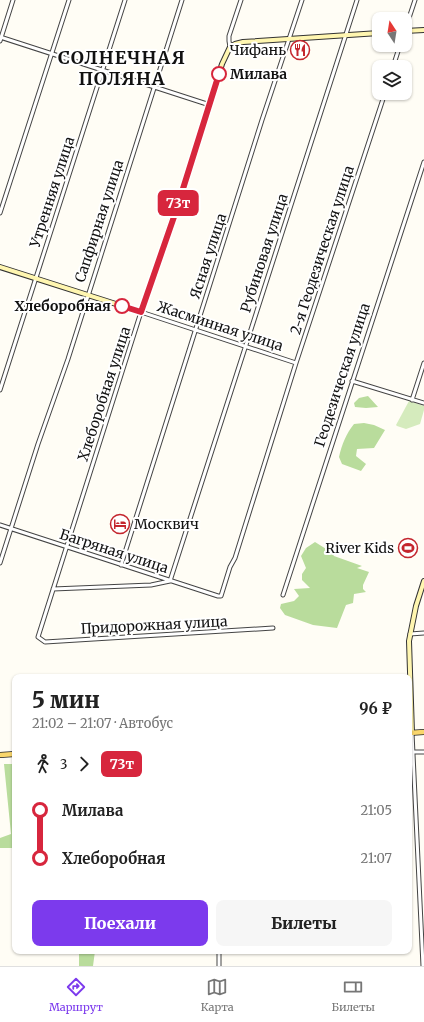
<!DOCTYPE html>
<html lang="ru">
<head>
<meta charset="utf-8">
<style>
	:root { --surface:#fff; --page:#f6f6f6; --text:#222; --muted:#767676; --line:#e0e0e0; --accent:#7c3aed }
	body { margin:0; font-family:Merriweather,serif; background:var(--page); color:var(--text); height:100vh; display:flex; flex-direction:column; font-size:15px; white-space:nowrap }
	* { box-sizing:border-box; margin:0 }
	p { font-size:13px; color:var(--muted) }
	.icon { flex:none; width:22px; height:22px; fill:none; stroke:currentColor; stroke-width:2; stroke-linecap:round; stroke-linejoin:round }
	.map { position:relative; flex:1; overflow:hidden }
	.side { position:absolute; left:12px; top:674px; width:400px; height:280px; display:flex; flex-direction:column; background:var(--surface); border-radius:8px; box-shadow:0 1px 3px #0004 }
	.side>* { flex:none }
	.badge { padding:0 8px; border-radius:6px; font-size:14px; line-height:26px }
	.needle { width:26px; rotate:348deg }
	.fabs { position:absolute; left:372px; top:12px; display:grid; gap:8px }
	.fabs a { display:grid; place-items:center; width:40px; height:40px; border-radius:8px; background:var(--surface); box-shadow:0 1px 3px #0004; font-size:20px }
	.map>.badge { position:absolute; translate:-50% -50%; box-shadow:0 0 0 2px #fff }
	.legs { display:flex; align-items:center; gap:6px; height:44px; padding:0 20px; font-size:13px }
	.legs p { margin-inline-start:auto }
	.overview { display:flex; align-items:center; justify-content:space-between; height:68px; padding:0 20px }
	h1 { font-size:22px; font-weight:800; line-height:30px }
	.primary-button { display:flex; gap:8px; margin-top:auto; padding:8px 20px }
	.primary-button a { flex:1; height:46px; border-radius:8px; background:var(--accent); color:#fff; font-size:16px; font-weight:800; line-height:46px; text-align:center }
	.primary-button a+a { background:var(--page); color:var(--text) }
	ul { padding:0 20px; list-style:none }
	li { display:flex; align-items:center; gap:14px; height:48px; font-size:15px }
	li i { display:grid; place-items:center; width:6px; height:100%; margin:0 5px; background:currentColor }
	li i::after { content:''; width:10px; height:10px; margin:-5px; border:3px solid; border-radius:50%; background:var(--surface) }
	li p { margin-inline-start:auto }
	li:first-child i { background:linear-gradient(#0000 50%,currentColor 0) }
	li:last-child i { background:linear-gradient(currentColor 50%,#0000 0) }
	.menu { display:flex; justify-content:space-around; align-items:center; height:56px; border-top:1px solid var(--line); background:var(--surface); font-size:11px; color:var(--muted) }
	.menu a { display:grid; justify-items:center; gap:2px }
	.menu .on { color:var(--accent) }
	.map>svg:first-child { display:block }
</style>
</head>
<body>
<div class="map">
<svg width="424" height="966" viewBox="0 0 424 966">
	<rect width="100%" height="100%" fill="#fffdf5"/>
	<path fill="#d5ebbd" d="M409,401l15,5v4l-4,14 -14,5 -9,-3 -1,-1z"/>
	<path fill="#b9dc9c" d="M368,396l10,11 -12,1 -11,-1 -1,-4 5,-5z
		M364,423l10,2 11,5 -11,18 -17,1 -1,7 10,8 -5,7 -19,-7 -3,-7c3,-13 7,-23 15,-33z
		M315,542l16,10 3,4 28,10 -5,2 12,4 -6,13v4l3,3 -12,2 -1,9 -7,2 -9,23 -24,-3 -28,-10 -5,-7 1,-4 13,-3 5,-5 -5,-7 16,-1 -8,-8v-6l4,-6 -5,-12 5,-8z
		M4,764h11v84h-15v-10l11,-4z
		M79,951h16l-2,15h-14z"/>
	<g fill="none" stroke-linecap="round" stroke-linejoin="round">
		<defs>
			<path id="street" d="M405,30l10,-30
				M0,37l210,68
				M0,41l13,-41
				M230,47l-1,-6v-5l12,-36
				M393,67l7,-22
				M0,213l69,-213
				M352,381l72,22
				M0,390l125,-390
				M412,400l12,-37
				M0,525l218,71h3l9,-29 5,-9 61,-195 89,-270
				M0,563l38,-119 30,-85 114,-359
				M121,565l141,-445 40,-120
				M53,589l98,-4 19,-4 187,-581
				M283,595l141,-433
				M273,628l-228,14 -7,-5 103,-325 155,51
				M410,634l14,-1
				M412,733l11,233
				M409,752h15
				M219,951v15"/>
			<path id="secondary" d="M405,31l19,-1
				M0,267l141,45 59,-176 22,-72 8,-17 5,-3 8,-2 136,-9
				M412,733l-3,-92 7,-35 8,-25"/>
			<path id="primary" d="M409,733l15,-1
				M0,755l15,-1"/>
		</defs>
		<use href="#street" stroke="#444" stroke-width="5"/>
		<use href="#secondary" stroke="#333" stroke-width="6"/>
		<use href="#primary" stroke="#222" stroke-width="6"/>
		<use href="#street" stroke="#fff" stroke-width="3"/>
		<use href="#secondary" stroke="#fff6b0" stroke-width="4"/>
		<use href="#primary" stroke="#f9d66b" stroke-width="4.5"/>
	</g>
	<g fill="none" stroke-linecap="round" stroke-linejoin="round">
		<defs>
			<path id="line-1" d="M122,306l19,6 35,-101 43,-137"/>
		</defs>
		<use href="#line-1" stroke="#fff" stroke-width="9"/>
		<use href="#line-1" stroke="#d7263d" stroke-width="6"/>
	</g>
	<defs>
		<symbol id="restaurant-ring" viewBox="-11 -11 22 22"><circle r="9.5" fill="#fff" stroke="#c4262e" stroke-width="1.5"/><path d="M-5-6h1v4h1v-4h1v4h1v-4h1v5L-1.5 .5V6h-2V.5L-5-1ZM5-6V6H3V1.5H1.5Q1.5-4 5-6Z" fill="#c4262e"/></symbol>
		<symbol id="hotel-ring" viewBox="-11 -11 22 22"><circle r="9.5" fill="#fff" stroke="#c4262e" stroke-width="1.5"/><path d="M-6-4.5h1.5V1H6V5H4.5V3h-9V5H-6ZM-4 0a1.8 1.8 0 1 1 3.6 0ZM.5 0V-2.5h3Q6-2.5 6 0Z" fill="#c4262e"/></symbol>
		<symbol id="stadium-ring" viewBox="-11 -11 22 22"><circle r="9.5" fill="#fff" stroke="#c4262e" stroke-width="1.5"/><path d="M0-5a6.5 5 0 1 0 0 10a6.5 5 0 1 0 0-10ZM-3.5-1.8h7v3.6h-7Z" fill="#c4262e"/></symbol>
	</defs>
	<g fill-rule="evenodd">
		<use href="#restaurant-ring" x="289" y="39" width="22" height="22"/>
		<use href="#hotel-ring" x="109" y="513" width="22" height="22"/>
		<use href="#stadium-ring" x="397" y="537" width="22" height="22"/>
	</g>
	<g fill="#fff" stroke="#d7263d" stroke-width="2">
		<circle cx="219" cy="74" r="7"/>
		<circle cx="122" cy="306" r="7"/>
	</g>
	<g text-anchor="middle" dominant-baseline="central" stroke-width="4" stroke-linejoin="round" paint-order="stroke">
		<g font-size="14" fill="#111" stroke="#fff" text-anchor="end">
			<text x="286" y="50">Чифань</text>
			<text x="134" y="524" text-anchor="start">Москвич</text>
			<text x="394" y="548">River Kids</text>
		</g>
		<g font-size="14" font-weight="bold" fill="#111" stroke="#fff" text-anchor="start">
			<text x="230" y="74">Милава</text>
			<text x="111" y="306" text-anchor="end">Хлеборобная</text>
		</g>
		<g font-size="14" fill="#111" stroke="#fff">
			<text transform="translate(52 192) rotate(-72)">Утренняя улица</text>
			<text transform="translate(99 221) rotate(-72)">Сапфирная улица</text>
			<text transform="translate(322 250) rotate(-72)">2-я Геодезическая улица</text>
			<text transform="translate(264 253) rotate(-72)">Рубиновая улица</text>
			<text transform="translate(208 256) rotate(-72)">Ясная улица</text>
			<text transform="translate(220 326) rotate(18)">Жасминная улица</text>
			<text transform="translate(342 375) rotate(-72)">Геодезическая улица</text>
			<text transform="translate(104 394) rotate(-72)">Хлеборобная улица</text>
			<text transform="translate(114 551) rotate(18)">Багряная улица</text>
			<text transform="translate(154 625) rotate(-3)">Придорожная улица</text>
		</g>
		<g font-size="18" font-weight="bold" letter-spacing="1" fill="#111" stroke="#fff">
			<text x="122" y="57">СОЛНЕЧНАЯ<tspan x="122" dy="21">ПОЛЯНА</tspan></text>
		</g>
	</g>
</svg>
<div class="fabs">
<a><svg class="needle" viewBox="-14 -14 28 28"><path d="M0-13l5 13h-10z" fill="#e53935"/><path d="M0 13l5-13h-10z" fill="#767676"/></svg></a>
<a><svg class="icon" aria-label="layers" viewBox="0 0 24 24"><path d="M12 4l9 5-9 5-9-5zM3 14l9 5 9-5"/></svg></a>
</div>
<b class="badge" style="left:178px;top:203px;background:#d7263d;color:#fff">73т</b>
<section class="side">
<div class="overview"><div><h1>5 мин</h1><p>21:02 – 21:07 · Автобус</p></div><b>96 ₽</b></div>
<div class="legs"><svg class="icon" aria-label="walk" viewBox="0 0 24 24"><circle cx="13" cy="4" r="2"/><path d="M13 8l-2 6 4 7M11 14l-3 7M7 12l3-4h3l4 4"/></svg>3<svg class="icon" aria-label="forward" viewBox="0 0 24 24"><path d="M9 5l7 7-7 7"/></svg><b class="badge" style="background:#d7263d;color:#fff">73т</b></div>
<ul>
<li><i style="color:#d7263d"></i><b>Милава</b><p>21:05</p></li>
<li><i style="color:#d7263d"></i><b>Хлеборобная</b><p>21:07</p></li>
</ul>
<div class="primary-button"><a>Поехали</a><a>Билеты</a></div>
</section>
</div>
<nav class="menu">
<a class="on"><svg class="icon" aria-label="directions" viewBox="0 0 24 24"><path d="M12 3l9 9-9 9-9-9zM9 14v-3h6M13 9l2 2-2 2"/></svg>Маршрут</a>
<a><svg class="icon" aria-label="map" viewBox="0 0 24 24"><path d="M3 6l6-2 6 2 6-2v14l-6 2-6-2-6 2zM9 4v14M15 6v14"/></svg>Карта</a>
<a><svg class="icon" aria-label="tickets" viewBox="0 0 24 24"><path d="M3 7h18v10H3zM15 7v10"/></svg>Билеты</a>
</nav>
</body>
</html>
